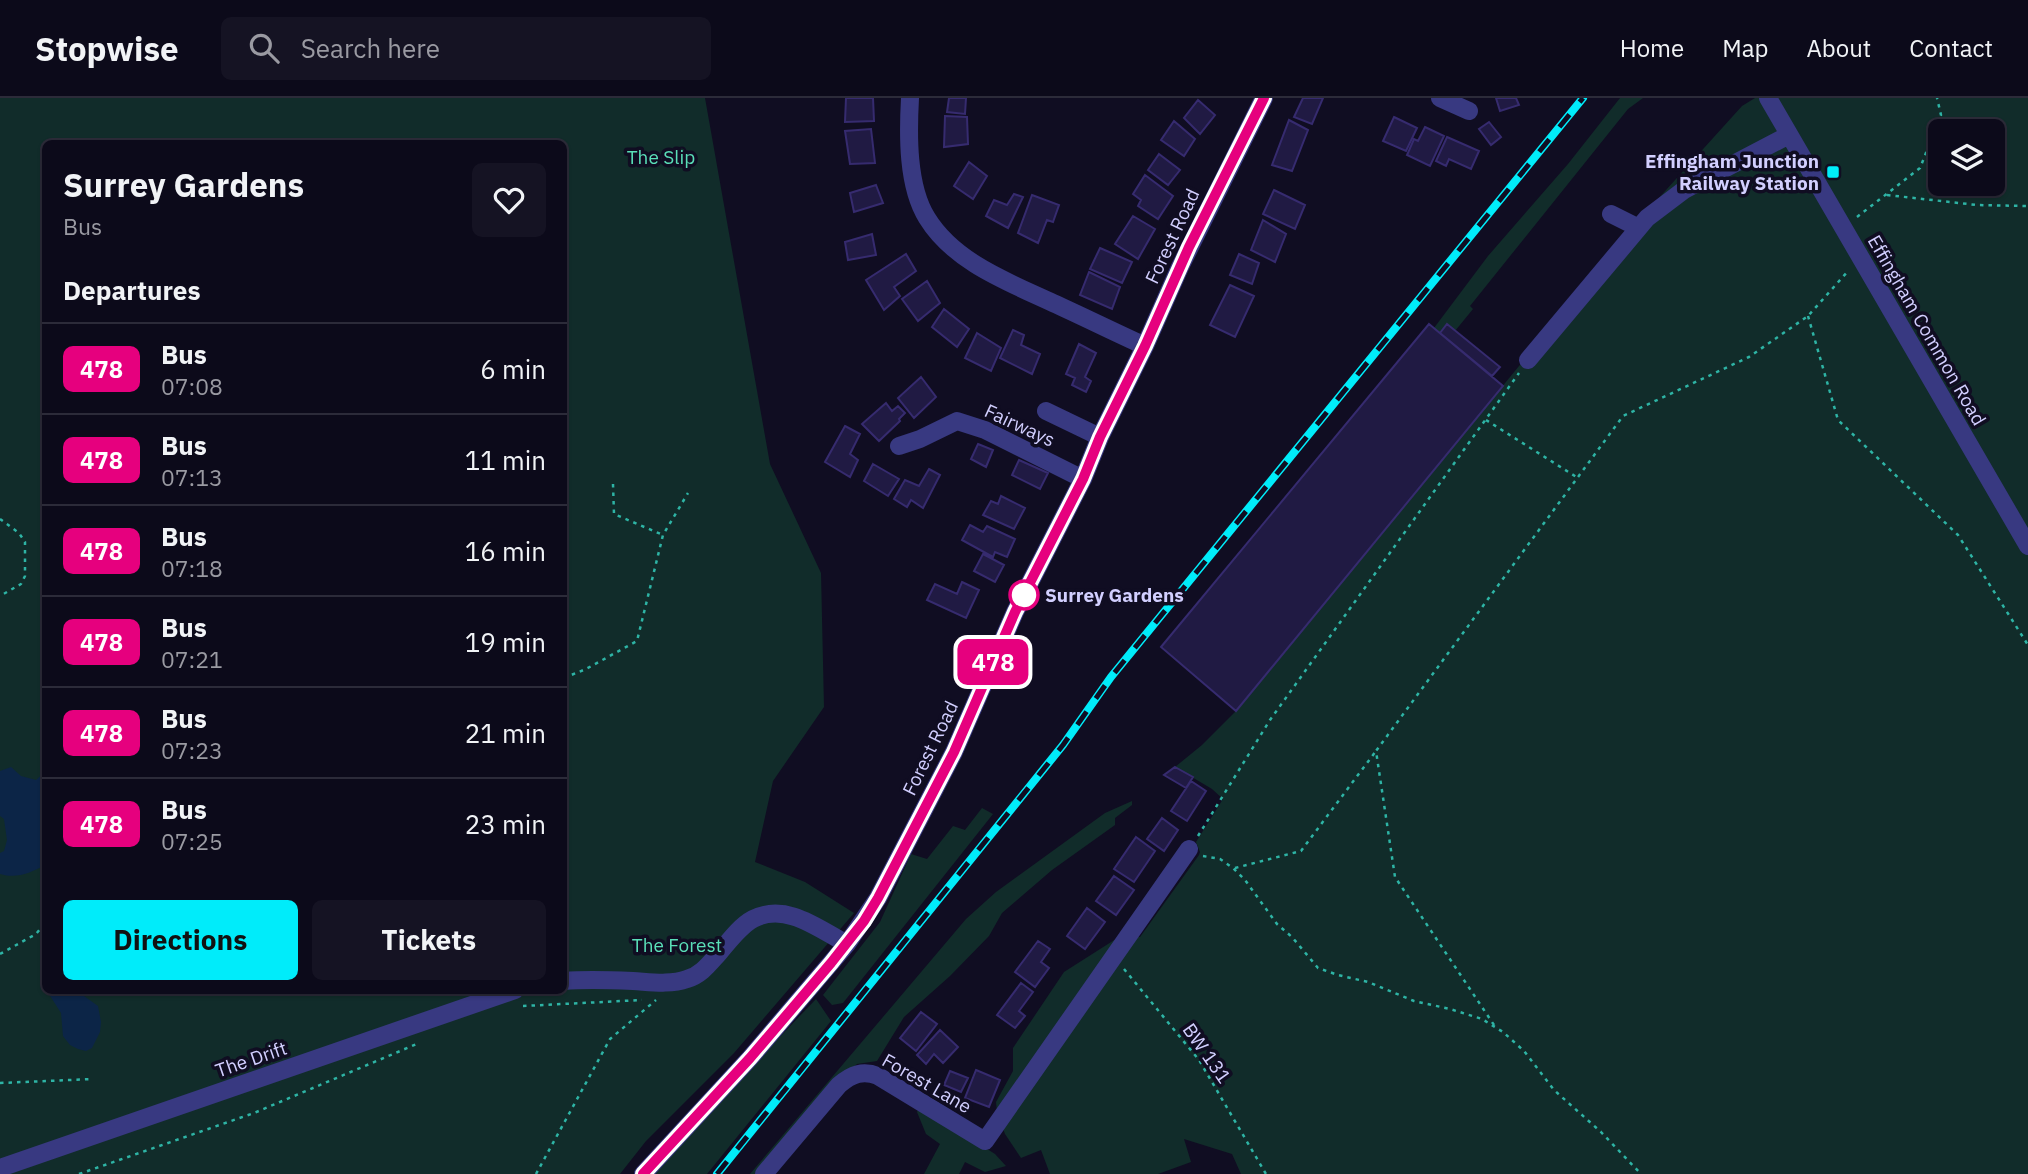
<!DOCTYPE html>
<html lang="en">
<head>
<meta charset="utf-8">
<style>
	:root { --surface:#0c0a1a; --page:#151323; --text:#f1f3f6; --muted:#9a9aa2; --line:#2c2b39; --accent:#00ecfa }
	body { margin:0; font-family:"IBM Plex Sans",sans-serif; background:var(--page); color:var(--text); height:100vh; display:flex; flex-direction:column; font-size:26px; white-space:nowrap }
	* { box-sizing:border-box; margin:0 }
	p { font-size:23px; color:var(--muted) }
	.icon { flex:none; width:38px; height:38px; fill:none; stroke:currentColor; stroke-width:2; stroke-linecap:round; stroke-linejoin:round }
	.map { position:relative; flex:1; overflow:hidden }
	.details { position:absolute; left:42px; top:42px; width:525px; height:854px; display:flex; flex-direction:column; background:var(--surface); border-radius:10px; box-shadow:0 2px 5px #0004,0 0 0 2px var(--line) }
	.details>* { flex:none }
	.badge { padding:0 14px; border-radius:10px; font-size:24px; line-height:46px }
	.fabs { position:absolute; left:1928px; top:21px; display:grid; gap:14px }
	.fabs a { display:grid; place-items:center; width:77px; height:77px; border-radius:10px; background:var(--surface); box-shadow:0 2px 5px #0004,0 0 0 2px var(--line); font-size:35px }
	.map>.badge { position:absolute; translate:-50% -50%; box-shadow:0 0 0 4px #fff }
	h2 { padding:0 21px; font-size:26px; line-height:63px }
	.round { display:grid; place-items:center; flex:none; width:74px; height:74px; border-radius:10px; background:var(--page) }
	.head { display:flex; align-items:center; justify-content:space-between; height:119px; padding:0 21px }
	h1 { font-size:33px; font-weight:700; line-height:52px }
	.primary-button { display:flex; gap:14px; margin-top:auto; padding:14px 21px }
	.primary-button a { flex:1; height:80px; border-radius:10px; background:var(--accent); color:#111; font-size:28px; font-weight:700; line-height:80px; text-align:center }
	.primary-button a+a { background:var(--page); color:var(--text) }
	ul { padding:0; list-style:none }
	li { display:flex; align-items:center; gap:21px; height:91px; padding:0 21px; border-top:2px solid var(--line) }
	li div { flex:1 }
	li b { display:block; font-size:26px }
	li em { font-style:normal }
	li .badge { min-width:77px; font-weight:700; text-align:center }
	header { display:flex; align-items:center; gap:42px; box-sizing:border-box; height:98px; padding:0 35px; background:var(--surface); border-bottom:2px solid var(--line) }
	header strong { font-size:33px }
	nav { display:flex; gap:38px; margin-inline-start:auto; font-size:24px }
	.search { width:490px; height:63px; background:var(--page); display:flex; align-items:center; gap:18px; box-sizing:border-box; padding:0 24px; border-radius:10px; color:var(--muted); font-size:26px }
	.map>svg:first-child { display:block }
</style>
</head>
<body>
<header>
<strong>Stopwise</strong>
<div class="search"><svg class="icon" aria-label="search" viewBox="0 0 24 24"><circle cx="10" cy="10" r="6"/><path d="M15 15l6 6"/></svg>Search here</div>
<nav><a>Home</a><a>Map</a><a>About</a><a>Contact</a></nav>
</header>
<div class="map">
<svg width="2028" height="1076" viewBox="0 0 2028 1076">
	<rect width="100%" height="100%" fill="#100d22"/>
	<path fill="#112c2a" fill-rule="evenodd" d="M0,0h705l65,366 51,109 3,134 -51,74 -18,81 50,20 49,31 -120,140 -88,88 -26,33h-620zM46,46h518v846h-518z
		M1620,0h23l-15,11 -158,197 3,3 -18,22 -8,-6 -7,8 -6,-5 54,-72 80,-92z
		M1755,0h273v1076h-787l-9,-20 -48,-15 7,23 -33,12h-108l-9,-24 -20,8 -16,-24 -8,-22 -1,-10 17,-31v-23l51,-76 55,-35h21l59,-82 1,-3 -4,-10 27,-43 -11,-10 -37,-22 27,-22 34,-34 402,-490 104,-115zM1941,33h52v53h-52z
		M1132,703v4l-17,13v7l-63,45 -50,43 -13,23 -39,40 -46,41 -27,44 -20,3 -28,24 -71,86h-8l216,-255 30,-27 109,-79z
		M982,710l11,6 -150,189 -11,2 -9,-10 57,-73 31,-68 16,5 26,-33 12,4z
		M816,901l15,22 -124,153h-58z
		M920,1008l75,48 11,12 -21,6 -20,-10 -6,12h-35l16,-30 -14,-10 -9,-22z"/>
	<path fill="#0c2547" d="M11,669l10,9 15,4 10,-9 -1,94c-15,8 -28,14 -45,9v-21l4,-2 3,-11 -3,-21 -4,-3v-45z
		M47,893h30l21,15 3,16 -1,10 -8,16 -6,3 -8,-2 -8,-4 -7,-9 -2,-23z"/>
	<path fill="#201a43" stroke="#362b6f" stroke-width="2" d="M846,0h27l1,23 -29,1z
		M949,0h17l-1,16 -18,-2z
		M1303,0h20l-11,26 -18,-7z
		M1496,0h20l3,7 -19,6z
		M1198,2l17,15 -15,19 -16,-16z
		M945,18l22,1 1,27 -24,3z
		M1394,19l23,11 -11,23 -23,-10z
		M1289,22l19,10 -16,41 -20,-6z
		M1174,23l21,18 -11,17 -23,-16z
		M1489,24l12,15 -10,8 -12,-16z
		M1425,29l19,9 -14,30 -23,-11 7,-16 4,2z
		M871,31l4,34 -25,1 -5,-33z
		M1447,39l32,14 -8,18 -22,-10 -3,7 -10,-5z
		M1159,56l21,16 -12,15 -20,-15z
		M969,64l18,14 -14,23 -19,-13z
		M1145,77l28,21 -15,23 -20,-13 3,-6 -8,-6z
		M876,87l7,18 -29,9 -4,-19z
		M1274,92l31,15 -10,24 -32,-15z
		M1014,96l9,3 -15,31 -22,-12 8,-16 13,5z
		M1032,97l27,10 -6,17 -6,-2 -9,23 -20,-10z
		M1133,118l22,13 -17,30 -23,-15z
		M1263,122l23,14 -11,28 -24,-12z
		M872,136l4,21 -28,5 -3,-18z
		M1100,150l32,14 -10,21 -32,-14z
		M906,156l10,17 -22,16 6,9 -16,14 -18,-30z
		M1239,156l20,9 -7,21 -22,-9z
		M1089,174l31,15 -8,22 -32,-14z
		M927,183l13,22 -22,18 -16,-22z
		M1230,187l24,11 -19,41 -25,-12z
		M944,211l25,20 -12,18 -25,-20z
		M1429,226l74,62 -267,325 -75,-64z
		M1447,226l53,43 -8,9 -52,-43z
		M1013,232l11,5 -3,10 19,9 -8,20 -32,-16z
		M977,235l24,15 -10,23 -26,-13z
		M1079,246l17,9 -11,24 6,4 -5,11 -14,-7 3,-7 -9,-4z
		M921,279l15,20 -22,21 -16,-20z
		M886,305l6,8 6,-5 7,7 -6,6 1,2 -21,20 -17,-17z
		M845,328l15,8 -10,20 8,6 -8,17 -25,-15z
		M978,346l15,6 -7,17 -15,-8z
		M1019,362l29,13 -8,16 -28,-14z
		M873,366l26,15 -11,17 -24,-15z
		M929,371l11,6 -17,33 -12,-8 -4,7 -13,-8 11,-19 14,6z
		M1001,398l24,12 -11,21 -31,-14 8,-14 7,3z
		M970,427l13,7 4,-6 28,13 -8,18 -12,-5 -2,5 -31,-17z
		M983,456l21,11 -9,17 -21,-11z
		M962,484l17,8 -13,28 -39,-18 8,-16 22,10z
		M1175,669l18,10 -7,11 -22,-13z
		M1191,683l15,10 -19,30 -16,-10z
		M1162,720l16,12 -14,21 -17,-12z
		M1136,739l19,14 -21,31 -20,-13z
		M1114,778l20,14 -18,25 -20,-14z
		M1087,810l18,14 -20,27 -18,-13z
		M1038,843l12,8 -9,13 8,6 -14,19 -20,-15z
		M1021,885l12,9 -14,19 6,5 -10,12 -18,-13z
		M921,914l16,12 -21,27 -16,-13z
		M940,932l18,17 -15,16 -9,-9 -8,10 -9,-9z
		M976,972l24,10 -11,27 -24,-9z
		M950,973l18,7 -7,14 -17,-7z"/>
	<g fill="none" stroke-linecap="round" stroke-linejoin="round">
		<path stroke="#2eb4a5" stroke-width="2.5" stroke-dasharray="3.5 5" stroke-linecap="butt" d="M1887,97l90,10 51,1
			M1857,119l63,-49 21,-53 -4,-17
			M1808,218l30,104 120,115 70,110
			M1486,322l92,58
			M613,386l1,30 49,21
			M0,421l19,14 6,9v34l-4,8 -21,12
			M564,580l22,-9 51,-28 26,-106 25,-42
			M1198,738l72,-116 249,-347
			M1203,758l17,3 13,9 12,12 32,44 15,13 26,31 20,7 30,7 46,19 36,8 32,10 21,13 21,19 30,39 47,42 40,42
			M1235,770l66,-17 75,-100
			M0,856l36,-20 10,-12
			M1124,871l75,91 67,114
			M523,908l119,-6
			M1494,927l-99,-148 -19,-126 247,-335 126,-59 59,-41 41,-46
			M0,985l93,-4
			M79,1076l175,-61 165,-70
			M536,1076l74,-135 46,-39"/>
		<path stroke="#383981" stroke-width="18" d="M910,0c-2,36 -3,88 17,120 27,44 81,64 126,85 31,14 61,29 92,43
			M1440,0l29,13
			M1768,0l260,448
			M1611,116l26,13
			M1528,262l119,-142 37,-28 105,-55
			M1046,313l54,26
			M899,348l21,-7 37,-18 28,9 98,49
			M564,883c23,-2 46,-1 69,0 18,1 37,4 54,-2 14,-4 22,-15 32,-26 10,-12 21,-27 34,-34 33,-17 66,10 94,25
			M0,1070l515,-178
			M643,1076l107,-116 97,-114 31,-46 76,-146 61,-140 68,-133 17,-42 45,-91 35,-79 84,-169
			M764,1076l75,-89c13,-11 24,-15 39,-9l107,65 204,-292"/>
		<defs>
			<path id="rail" d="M717,1076l346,-429 48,-68 472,-579"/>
		</defs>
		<use href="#rail" stroke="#00ecfa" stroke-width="8"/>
		<use href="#rail" stroke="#100d22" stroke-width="5" stroke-dasharray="16" stroke-linecap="butt"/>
	</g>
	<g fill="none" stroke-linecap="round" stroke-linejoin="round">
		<defs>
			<path id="line" d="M643,1076l107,-116 81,-95 33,-42 14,-23 76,-146 61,-140 68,-133 17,-42 45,-91 44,-99 75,-149"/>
		</defs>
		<use href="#line" stroke="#fff" stroke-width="16"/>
		<use href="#line" stroke="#e6007e" stroke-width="10"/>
	</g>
	<rect fill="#00ecfa" stroke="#100d22" stroke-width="2.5" x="1826" y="67" width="14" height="14" rx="3.5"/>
	<circle fill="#fff" stroke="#e6007e" stroke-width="3.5" cx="1024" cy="497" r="14"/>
	<g text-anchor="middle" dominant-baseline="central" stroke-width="7" stroke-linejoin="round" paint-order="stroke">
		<g font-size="19" fill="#5adfb8" stroke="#100d22">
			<text x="661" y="59">The Slip</text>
			<text x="677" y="847">The Forest</text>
		</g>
		<g font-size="19" font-weight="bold" fill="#d2cfff" stroke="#100d22" text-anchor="end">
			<text x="1819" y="63">Effingham Junction<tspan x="1819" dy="22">Railway Station</tspan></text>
		</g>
		<g font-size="19" fill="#d2cfff" stroke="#100d22">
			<text transform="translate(1172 138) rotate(-65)">Forest Road</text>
			<text transform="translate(1927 232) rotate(60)">Effingham Common Road</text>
			<text transform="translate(1020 327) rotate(25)">Fairways</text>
			<text transform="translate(930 650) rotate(-64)">Forest Road</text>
			<text transform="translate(1207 955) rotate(55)">BW 131</text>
			<text transform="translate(251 961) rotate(-19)">The Drift</text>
			<text transform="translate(927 985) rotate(30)">Forest Lane</text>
		</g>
		<g font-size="19" font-weight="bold" fill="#d2cfff" stroke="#100d22" text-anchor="start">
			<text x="1045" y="497">Surrey Gardens</text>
		</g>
	</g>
</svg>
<div class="fabs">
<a><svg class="icon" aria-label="layers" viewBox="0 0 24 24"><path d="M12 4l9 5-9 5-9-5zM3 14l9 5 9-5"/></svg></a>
</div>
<b class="badge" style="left:993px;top:564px;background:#e6007e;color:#fff">478</b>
<section class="details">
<div class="head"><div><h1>Surrey Gardens</h1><p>Bus</p></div><a class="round"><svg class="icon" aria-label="heart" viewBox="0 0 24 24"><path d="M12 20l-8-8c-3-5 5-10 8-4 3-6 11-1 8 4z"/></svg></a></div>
<h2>Departures</h2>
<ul>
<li><span class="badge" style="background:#e6007e;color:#fff">478</span><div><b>Bus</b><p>07:08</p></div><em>6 min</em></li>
<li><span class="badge" style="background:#e6007e;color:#fff">478</span><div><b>Bus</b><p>07:13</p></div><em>11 min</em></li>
<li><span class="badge" style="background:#e6007e;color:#fff">478</span><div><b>Bus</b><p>07:18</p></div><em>16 min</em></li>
<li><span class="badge" style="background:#e6007e;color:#fff">478</span><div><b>Bus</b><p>07:21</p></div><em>19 min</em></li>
<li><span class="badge" style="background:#e6007e;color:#fff">478</span><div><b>Bus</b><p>07:23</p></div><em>21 min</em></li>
<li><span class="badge" style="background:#e6007e;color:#fff">478</span><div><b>Bus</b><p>07:25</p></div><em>23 min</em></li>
</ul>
<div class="primary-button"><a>Directions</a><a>Tickets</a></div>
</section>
</div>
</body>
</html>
